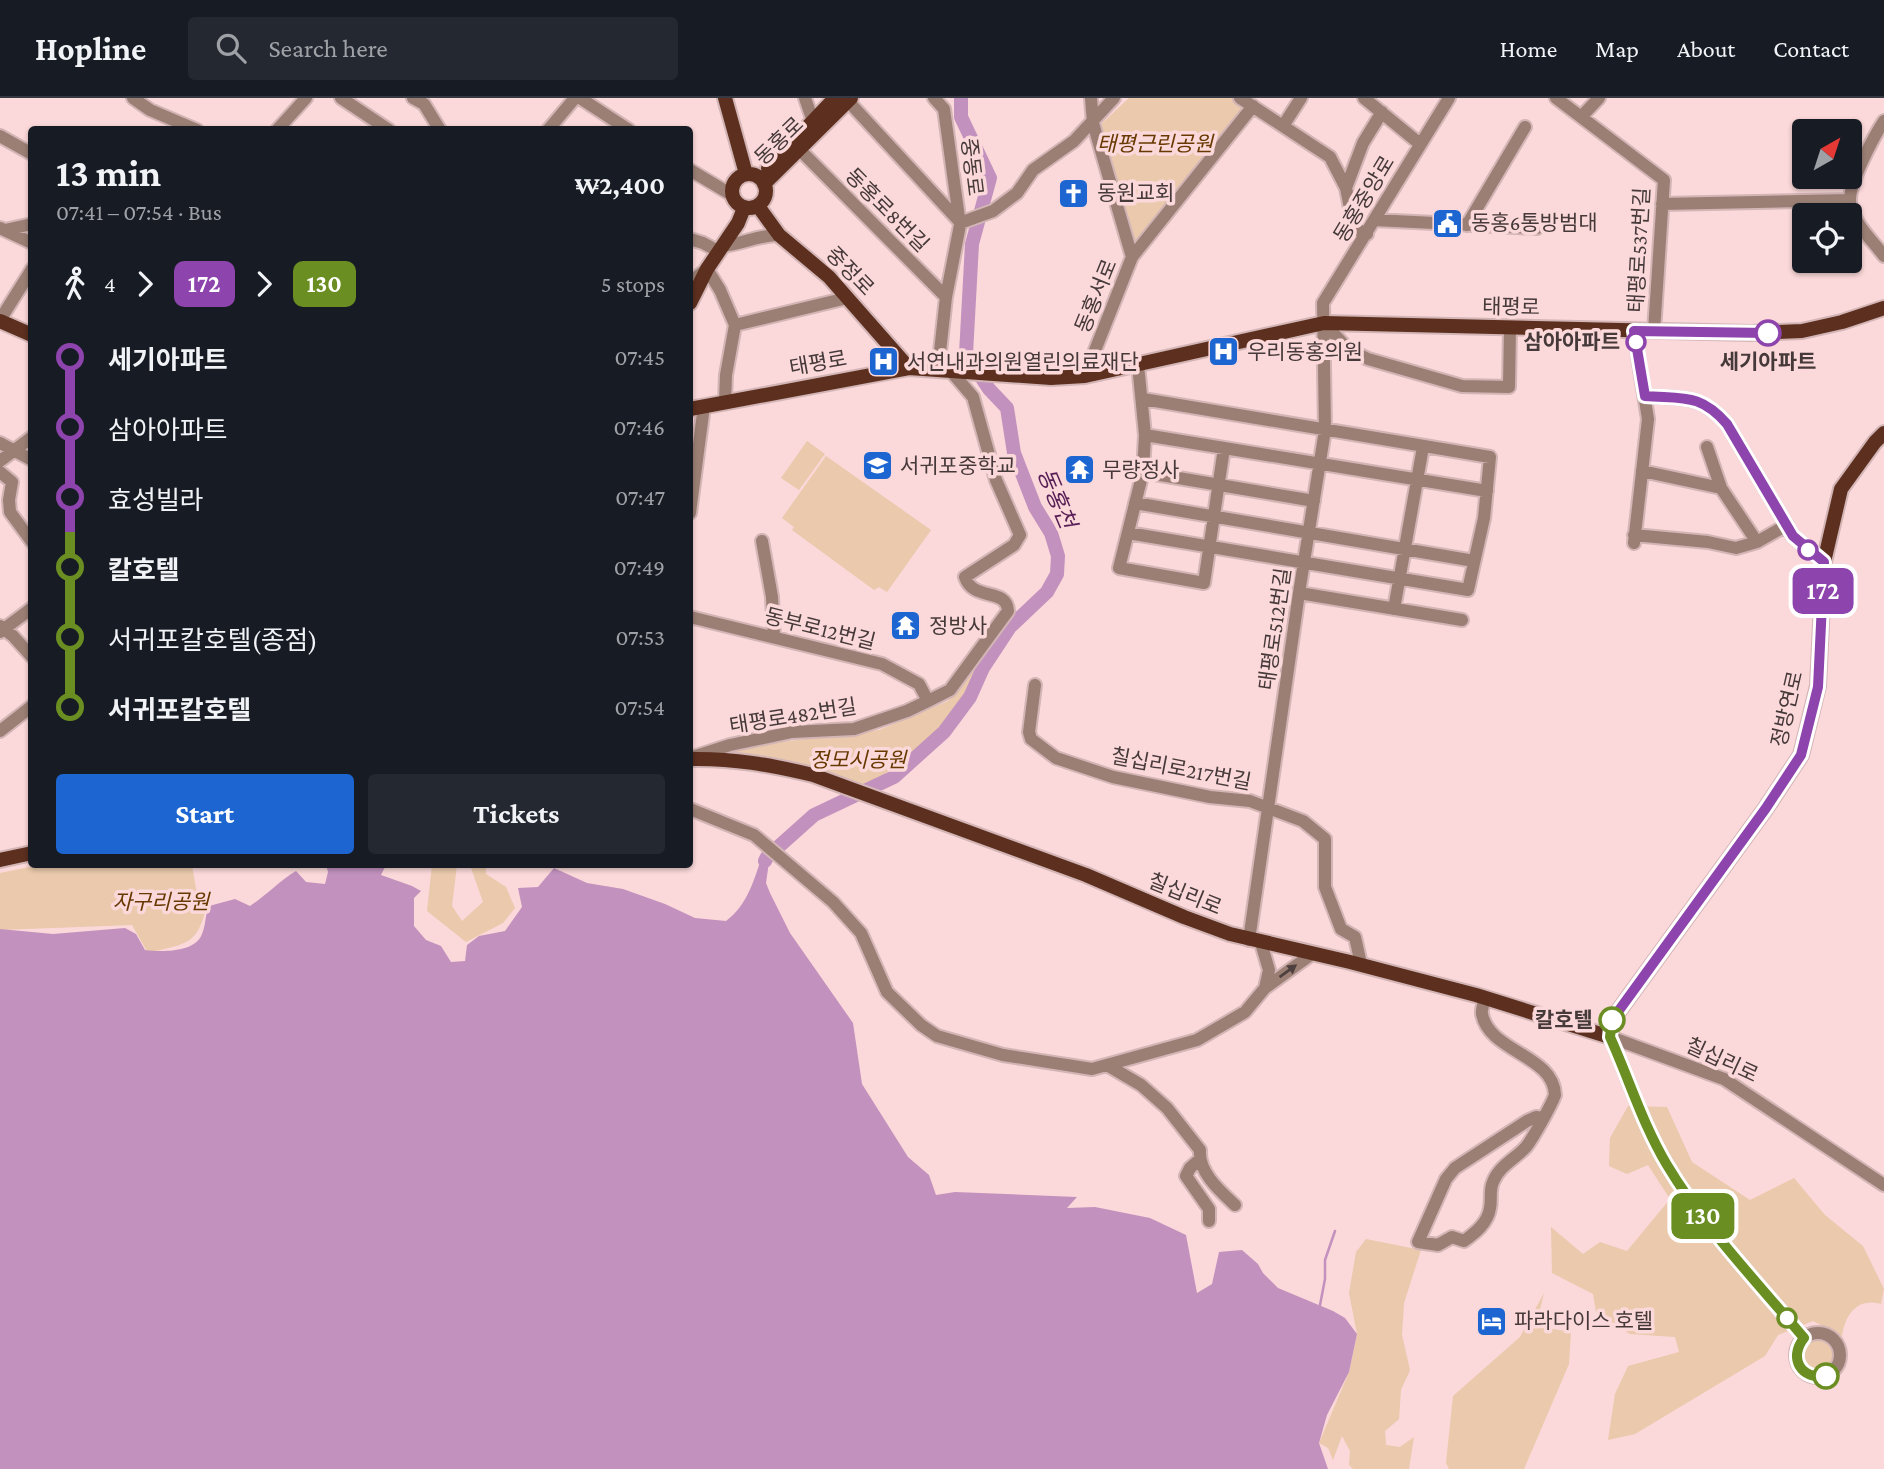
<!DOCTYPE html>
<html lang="en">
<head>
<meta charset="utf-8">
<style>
	:root { --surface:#171b24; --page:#242831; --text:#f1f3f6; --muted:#9ea1a6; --line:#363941; --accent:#1d66d1 }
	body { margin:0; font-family:"Crimson Pro","Noto Sans KR",serif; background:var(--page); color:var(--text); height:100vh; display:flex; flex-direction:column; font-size:26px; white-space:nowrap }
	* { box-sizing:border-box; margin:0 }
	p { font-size:23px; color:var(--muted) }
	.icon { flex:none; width:38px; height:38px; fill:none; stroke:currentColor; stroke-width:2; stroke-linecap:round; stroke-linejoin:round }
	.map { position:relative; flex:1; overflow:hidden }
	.details { position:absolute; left:28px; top:28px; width:665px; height:742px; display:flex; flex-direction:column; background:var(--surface); border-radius:7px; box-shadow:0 2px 5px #0004 }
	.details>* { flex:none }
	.badge { padding:0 14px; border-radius:10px; font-size:24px; line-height:46px }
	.needle { width:46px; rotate:39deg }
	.tools { position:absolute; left:1792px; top:21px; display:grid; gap:14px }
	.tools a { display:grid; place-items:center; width:70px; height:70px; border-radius:7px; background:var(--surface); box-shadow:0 2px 5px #0004; font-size:35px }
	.map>.badge { position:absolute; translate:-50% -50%; box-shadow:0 0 0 4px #fff }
	.legs { display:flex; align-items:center; gap:10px; height:77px; padding:0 28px; font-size:23px }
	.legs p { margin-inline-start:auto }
	.head { display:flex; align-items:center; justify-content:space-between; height:119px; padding:0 28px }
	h1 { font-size:38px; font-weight:700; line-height:52px }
	.button { display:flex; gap:14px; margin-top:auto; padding:14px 28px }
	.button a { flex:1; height:80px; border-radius:7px; background:var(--accent); color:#fff; font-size:28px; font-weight:700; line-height:80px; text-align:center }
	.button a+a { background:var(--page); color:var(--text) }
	ul { padding:0 28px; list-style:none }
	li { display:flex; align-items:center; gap:24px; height:70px; font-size:26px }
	li i { display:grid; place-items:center; width:10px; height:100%; margin:0 9px; background:currentColor }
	li i::after { content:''; width:18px; height:18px; margin:-9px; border:5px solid; border-radius:50%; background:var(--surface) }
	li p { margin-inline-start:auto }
	li:first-child i { background:linear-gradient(#0000 50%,currentColor 0) }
	li:last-child i { background:linear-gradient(currentColor 50%,#0000 0) }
	header { display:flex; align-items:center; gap:42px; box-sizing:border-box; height:98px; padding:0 35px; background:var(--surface); border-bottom:2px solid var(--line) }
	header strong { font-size:33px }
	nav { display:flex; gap:38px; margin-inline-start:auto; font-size:24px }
	.search { width:490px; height:63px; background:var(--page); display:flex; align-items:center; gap:18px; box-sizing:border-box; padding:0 24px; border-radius:7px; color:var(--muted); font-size:26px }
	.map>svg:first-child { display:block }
</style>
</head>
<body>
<header>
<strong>Hopline</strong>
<div class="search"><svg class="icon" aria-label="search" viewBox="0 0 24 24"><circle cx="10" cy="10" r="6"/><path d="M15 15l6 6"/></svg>Search here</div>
<nav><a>Home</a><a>Map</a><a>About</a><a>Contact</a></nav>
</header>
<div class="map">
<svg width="1884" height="1371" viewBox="0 0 1884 1371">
	<rect width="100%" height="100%" fill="#fbd8d9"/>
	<path fill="#eac9ac" d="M1129,0h102l14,8 -110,136 -35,-117z
		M807,343l18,13 -26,36 -18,-12z
		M826,358l105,74 -44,62 -8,-5 -5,3 -82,-60 2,-3 -12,-9z
		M1004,537l-59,92 -81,63 -148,-40 163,-20 69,-29z
		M39,767h153l4,24 11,14c-9,43 -20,40 -59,50l-16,-28 -132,5v-57z
		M432,767h25l-5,41 10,15 21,-19 -13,-37h16v9l20,13 9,21 -12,15 -37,19 -39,-31z
		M1628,1008l39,1 25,55 58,38 44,-22 31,37 38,31 21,43 -3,15c-24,-7 -36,11 -39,32l-29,-15 -35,14 -13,21 -130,78 -27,6 7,-46 13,-28 51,-14 -4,-15 -45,-3 -34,-22 -3,-18 -41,-21 -1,-46 32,27 17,-12 27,9 43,-52 -22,-34 -21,9 -18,-8 1,-28z
		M1366,1141l55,11 -17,53 -2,32 8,35 -9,20 -2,29 -14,12 1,14 14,2 14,-10 -5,32h-56l-4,-4 1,-14 -8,-15 -9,24 -5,-12 -9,-5 30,-71 8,-38 -8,-41 7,-41z
		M1544,1195l-8,33 35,6 -2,32 -45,105h-75l-3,-6 7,-67 67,-59z
		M1802 1257a16 16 0 1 1 32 0a16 16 0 1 1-32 0Z"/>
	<path fill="#c291be" d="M763,755l7,2 -4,28 4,10 20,40 63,90 9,61 46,73 21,18 7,20 19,-3 122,5 -10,11 28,-1 55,11 36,17 11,58 15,-9 7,-32 23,-2 16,14 5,9 15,15 55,23 12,7 12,16 -8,38 -22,43 -8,28 9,26h-1328v-540l53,5 72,-6 11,6 9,16c16,2 50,3 57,-16 4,-9 3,-19 7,-28l26,-7 15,7c17,-11 29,-25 46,-35l10,11 19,2 3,-12 -2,-7h60l-5,10 31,11 9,5 -7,7v28l12,14 15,6 10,16 14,-1 2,-16 12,-9 26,-5 17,-24 -4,-19 20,-1 16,-19 33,15 36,6 42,15 30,14 31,3c22,-16 29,-44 37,-68z"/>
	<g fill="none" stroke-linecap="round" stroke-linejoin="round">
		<path stroke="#c291be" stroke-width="2.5" d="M1320,1207l5,-26v-19l10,-29"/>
		<path stroke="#c291be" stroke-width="14" d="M765,763l2,-4 47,-42 80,-38 50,-45 26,-35 13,-29 27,-41 37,-35 10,-18 1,-18 -7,-23 -16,-26 -21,-54 -7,-45 -18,-19 -23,-35 6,-110 18,-66 -29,-61v-19"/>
		<defs>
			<path id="minor" d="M133,0l17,12 47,20
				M341,0l48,32
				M413,0l11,6 16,26
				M580,0l49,32
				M805,0l11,32
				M934,0l10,11 16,116 -14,72 -8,73
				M1091,0l2,25 39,134
				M1240,0l90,59 16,31 7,35 7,8 7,3
				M1364,0l56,46
				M1556,0l108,82 -10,151
				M848,3l111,120
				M1581,19l18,-19
				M1884,23c-10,15 -35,62 -34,80 1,20 23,40 34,55
				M1283,28l18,-28
				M277,32l29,-32
				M548,32l27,-32
				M0,38l32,18
				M800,52l146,147
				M690,72l42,25
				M1346,90l17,-45 19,-31
				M1662,106l188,-4
				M1374,122l163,8
				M960,125l33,-12 24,-18 16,-23 41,-29 40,-43
				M1467,127l58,-98
				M0,130l32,15
				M5,132l27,-6
				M690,141l13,4 15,8
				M722,148c20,-2 37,-11 57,-11
				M690,184l17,-13 13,21 15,35 -9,50 -1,27
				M0,222l32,-51
				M1324,225l24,26 20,10 94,27 47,1 1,-59
				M735,227l112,-27
				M1138,267l7,70 -2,37 -24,96 85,15 20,-135
				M1093,277l-1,-17 40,-101 121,-151
				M1645,298c37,3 55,-3 82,28l66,112 31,26
				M1145,337l342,56
				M0,345l32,17
				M1707,349l14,41 36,54
				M0,363l32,-24
				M1642,373l79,17
				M0,374l12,10 -3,18 1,12 22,30
				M1143,374l171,29
				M1135,405l339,58
				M690,415l14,-107
				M1128,435l340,57 16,-72 6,-61 -347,-58
				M1634,437l74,7 28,6 21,-6 30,-17
				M762,443l10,56 2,40
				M1634,445l14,-124 -14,-88
				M1299,495l163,27
				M1394,511l29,-162
				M690,519l192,47 37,20 9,17
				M0,528l13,10 19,21
				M0,534l32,-24
				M1035,587l-6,47 2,7 25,19 57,19 97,20 40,4 53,20 22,18v48l16,42 14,8 6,27
				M0,633l32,-25
				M693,659l37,-12 62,-13 62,-3 53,-18 21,-10 22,-11 58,-79c-1,-24 -35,-9 -43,-34l49,-32 6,-10 -24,-55 -23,-83 -23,-27
				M690,711l64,26 79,67 28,31 26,59 34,33 16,11 66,19 89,14 105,-29 48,-28 20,-24 47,-34
				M1249,842l50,-347 26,-163 -2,-127 126,-205
				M1261,845l8,27 -4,18
				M1485,900c-1,5 -4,12 -3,16 7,38 72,41 73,81 -4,11 -22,43 -29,52 -11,12 -27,19 -33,35 -4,9 -1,17 -3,26 -2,15 -15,25 -26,33l-12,-4 -14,8 -20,-3 28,-63 9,-11 72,-47 9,-4 6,1
				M1610,939c19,42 33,88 57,128 37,62 90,117 137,173
				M1610,939l114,42 160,106
				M1107,967l34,20 26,23 33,42c-2,22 20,41 35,55
				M1199,1062l-9,8 -4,8 23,33v12
				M1796 1257a22 22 0 1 1 44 0a22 22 0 1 1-44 0Z"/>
			<path id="major" d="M725,0l21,76
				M768,70l67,-70
				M732 93a17 17 0 1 1 34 0a17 17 0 1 1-34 0Z
				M764,86l87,-86
				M758,108l21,29 50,42 80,91
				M690,205l17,-34 31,-46 6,-15
				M0,223l32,14
				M690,311l219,-41 142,10 34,-2 239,-53 427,10 51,-2 40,-9 42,-14
				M690,661c43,-1 81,6 123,16l273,100 98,42 46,17 120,28 126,33 134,42 2,-17 154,-212 35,-53 17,-69 6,-124 17,-73 34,-47 9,-9
				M0,762l32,-7"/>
		</defs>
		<use href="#minor" stroke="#d3b5b6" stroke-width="16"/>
		<use href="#major" stroke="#d3b5b6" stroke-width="18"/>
		<use href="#minor" stroke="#9b7f75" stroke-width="12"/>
		<use href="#major" stroke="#5c2f1f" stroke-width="14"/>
	</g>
	<defs><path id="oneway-solid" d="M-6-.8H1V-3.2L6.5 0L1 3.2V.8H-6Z" transform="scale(1.75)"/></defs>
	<use fill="#4e403f" href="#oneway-solid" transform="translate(1288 873) rotate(-36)"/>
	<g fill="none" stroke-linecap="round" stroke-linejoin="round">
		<defs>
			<path id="line-1" d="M1612,922l154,-212 35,-53 17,-68 6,-125 -31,-26 -66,-112c-27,-31 -44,-25 -82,-28l-11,-65 134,2"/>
			<path id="line-2" d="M1612,922l-2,17c19,42 33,88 57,128 37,62 90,117 137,173 -16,20 -3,42 22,38"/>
		</defs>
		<use href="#line-1" stroke="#fff" stroke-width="16"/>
		<use href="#line-2" stroke="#fff" stroke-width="16"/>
		<use href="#line-1" stroke="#8e44ad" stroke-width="10"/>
		<use href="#line-2" stroke="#6b8e23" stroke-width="10"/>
	</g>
	<defs>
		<symbol id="church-square" viewBox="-11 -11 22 22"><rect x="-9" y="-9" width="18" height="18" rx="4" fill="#1d66d1" stroke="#fbd8d9"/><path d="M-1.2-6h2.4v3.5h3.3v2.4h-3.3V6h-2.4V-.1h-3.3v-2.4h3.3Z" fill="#fff"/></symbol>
		<symbol id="civic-square" viewBox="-11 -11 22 22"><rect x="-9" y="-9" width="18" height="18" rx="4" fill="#1d66d1" stroke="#fbd8d9"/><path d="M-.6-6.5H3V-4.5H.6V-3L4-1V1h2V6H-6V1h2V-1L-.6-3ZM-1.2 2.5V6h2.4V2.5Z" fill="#fff"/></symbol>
		<symbol id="hospital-square" viewBox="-11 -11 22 22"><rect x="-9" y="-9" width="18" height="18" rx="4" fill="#1d66d1" stroke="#fbd8d9"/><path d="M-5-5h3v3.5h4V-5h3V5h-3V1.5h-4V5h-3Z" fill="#fff"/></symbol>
		<symbol id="school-square" viewBox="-11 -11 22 22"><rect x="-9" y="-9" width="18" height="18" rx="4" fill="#1d66d1" stroke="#fbd8d9"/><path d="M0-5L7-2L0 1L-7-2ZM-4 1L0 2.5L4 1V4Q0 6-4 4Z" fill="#fff"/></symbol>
		<symbol id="temple-square" viewBox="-11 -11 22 22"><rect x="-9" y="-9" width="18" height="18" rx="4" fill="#1d66d1" stroke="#fbd8d9"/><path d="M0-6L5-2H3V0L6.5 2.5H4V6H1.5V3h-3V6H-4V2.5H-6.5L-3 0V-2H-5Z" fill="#fff"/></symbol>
		<symbol id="hotel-square" viewBox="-11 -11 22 22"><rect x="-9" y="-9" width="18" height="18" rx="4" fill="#1d66d1" stroke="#fbd8d9"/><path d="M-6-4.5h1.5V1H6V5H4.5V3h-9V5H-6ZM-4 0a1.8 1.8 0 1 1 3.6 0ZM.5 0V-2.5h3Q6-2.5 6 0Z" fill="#fff"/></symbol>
	</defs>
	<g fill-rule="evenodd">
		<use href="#church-square" x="1056" y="78" width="35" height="35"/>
		<use href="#civic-square" x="1430" y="108" width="35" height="35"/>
		<use href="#hospital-square" x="1206" y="236" width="35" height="35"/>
		<use href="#hospital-square" x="866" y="246" width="35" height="35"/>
		<use href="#school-square" x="860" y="350" width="35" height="35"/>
		<use href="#temple-square" x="1062" y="354" width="35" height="35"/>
		<use href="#temple-square" x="888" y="510" width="35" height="35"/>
		<use href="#hotel-square" x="1474" y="1206" width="35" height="35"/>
	</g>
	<g fill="#fff" stroke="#8e44ad" stroke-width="3.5">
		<circle cx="1768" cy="235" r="12"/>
		<circle cx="1636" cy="244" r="9"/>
		<circle cx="1808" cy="452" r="9"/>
	</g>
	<g fill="#fff" stroke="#6b8e23" stroke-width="3.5">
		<circle cx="1612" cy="922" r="12"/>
		<circle cx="1787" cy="1220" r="9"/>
		<circle cx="1826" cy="1278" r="12"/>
	</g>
	<g text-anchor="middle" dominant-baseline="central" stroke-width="7" stroke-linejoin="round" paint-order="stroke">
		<g font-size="21" fill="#463939" stroke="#fbd8d9">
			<text transform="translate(779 43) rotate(-44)">동홍로</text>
			<text transform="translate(972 69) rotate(83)">중동로</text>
			<text transform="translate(1364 101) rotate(-59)">동홍중앙로</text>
			<text transform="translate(887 112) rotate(45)">동홍로8번길</text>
			<text transform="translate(1639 152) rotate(-87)">태평로537번길</text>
			<text transform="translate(850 173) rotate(46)">중정로</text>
			<text transform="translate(1096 198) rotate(-68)">동홍서로</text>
			<text transform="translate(1511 209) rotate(1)">태평로</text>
			<text transform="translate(818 265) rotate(-10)">태평로</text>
			<text transform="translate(820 531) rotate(14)">동부로12번길</text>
			<text transform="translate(1275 531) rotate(-82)">태평로512번길</text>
			<text transform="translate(1787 611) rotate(-77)">정방연로</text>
			<text transform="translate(793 618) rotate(-9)">태평로482번길</text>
			<text transform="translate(1181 671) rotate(11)">칠십리로217번길</text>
			<text transform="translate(1185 796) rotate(22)">칠십리로</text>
			<text transform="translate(1722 962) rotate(25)">칠십리로</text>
		</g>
		<g font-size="21" font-style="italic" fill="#673900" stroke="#fbd8d9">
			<text x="1155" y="46">태평근린공원</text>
			<text x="858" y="662">정모시공원</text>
			<text x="161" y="804">자구리공원</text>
		</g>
		<g font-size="21" fill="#463939" stroke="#fbd8d9" text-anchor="start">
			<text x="1097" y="95">동원교회</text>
			<text x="1471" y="125">동홍6통방범대</text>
			<text x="1247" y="254">우리동홍의원</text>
			<text x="907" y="264">서연내과의원열린의료재단</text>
			<text x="900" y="368">서귀포중학교</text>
			<text x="1102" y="372">무량정사</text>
			<text x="929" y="528">정방사</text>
			<text x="1514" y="1223">파라다이스 호텔</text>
		</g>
		<g font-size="21" font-weight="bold" fill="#463939" stroke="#fbd8d9" text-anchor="end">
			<text x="1620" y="244">삼아아파트</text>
			<text x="1768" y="264" text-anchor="middle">세기아파트</text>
			<text x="1593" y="922">칼호텔</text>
		</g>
		<g font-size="23" font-style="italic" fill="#571d55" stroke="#fbd8d9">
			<text transform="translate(1057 400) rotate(67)">동홍천</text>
		</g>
	</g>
</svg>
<div class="tools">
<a><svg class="needle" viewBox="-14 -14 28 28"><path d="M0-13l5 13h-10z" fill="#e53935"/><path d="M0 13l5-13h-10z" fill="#9ea1a6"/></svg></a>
<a><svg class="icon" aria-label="locate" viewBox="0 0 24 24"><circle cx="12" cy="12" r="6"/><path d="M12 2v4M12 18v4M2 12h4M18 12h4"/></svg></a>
</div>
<b class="badge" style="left:1823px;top:493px;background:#8e44ad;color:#fff">172</b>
<b class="badge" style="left:1703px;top:1118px;background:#6b8e23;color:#fff">130</b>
<section class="details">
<div class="head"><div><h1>13 min</h1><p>07:41 – 07:54 · Bus</p></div><b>₩2,400</b></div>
<div class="legs"><svg class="icon" aria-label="walk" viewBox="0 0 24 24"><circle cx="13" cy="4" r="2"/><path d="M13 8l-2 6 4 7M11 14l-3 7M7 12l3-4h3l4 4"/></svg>4<svg class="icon" aria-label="forward" viewBox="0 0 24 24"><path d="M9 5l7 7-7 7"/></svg><b class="badge" style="background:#8e44ad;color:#fff">172</b><svg class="icon" aria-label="forward" viewBox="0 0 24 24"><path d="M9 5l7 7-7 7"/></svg><b class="badge" style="background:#6b8e23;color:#fff">130</b><p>5 stops</p></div>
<ul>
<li><i style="color:#8e44ad"></i><b>세기아파트</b><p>07:45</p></li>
<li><i style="color:#8e44ad"></i><span>삼아아파트</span><p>07:46</p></li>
<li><i style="color:#8e44ad"></i><span>효성빌라</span><p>07:47</p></li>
<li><i style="color:#6b8e23"></i><b>칼호텔</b><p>07:49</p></li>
<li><i style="color:#6b8e23"></i><span>서귀포칼호텔(종점)</span><p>07:53</p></li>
<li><i style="color:#6b8e23"></i><b>서귀포칼호텔</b><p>07:54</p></li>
</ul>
<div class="button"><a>Start</a><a>Tickets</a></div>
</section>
</div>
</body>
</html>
